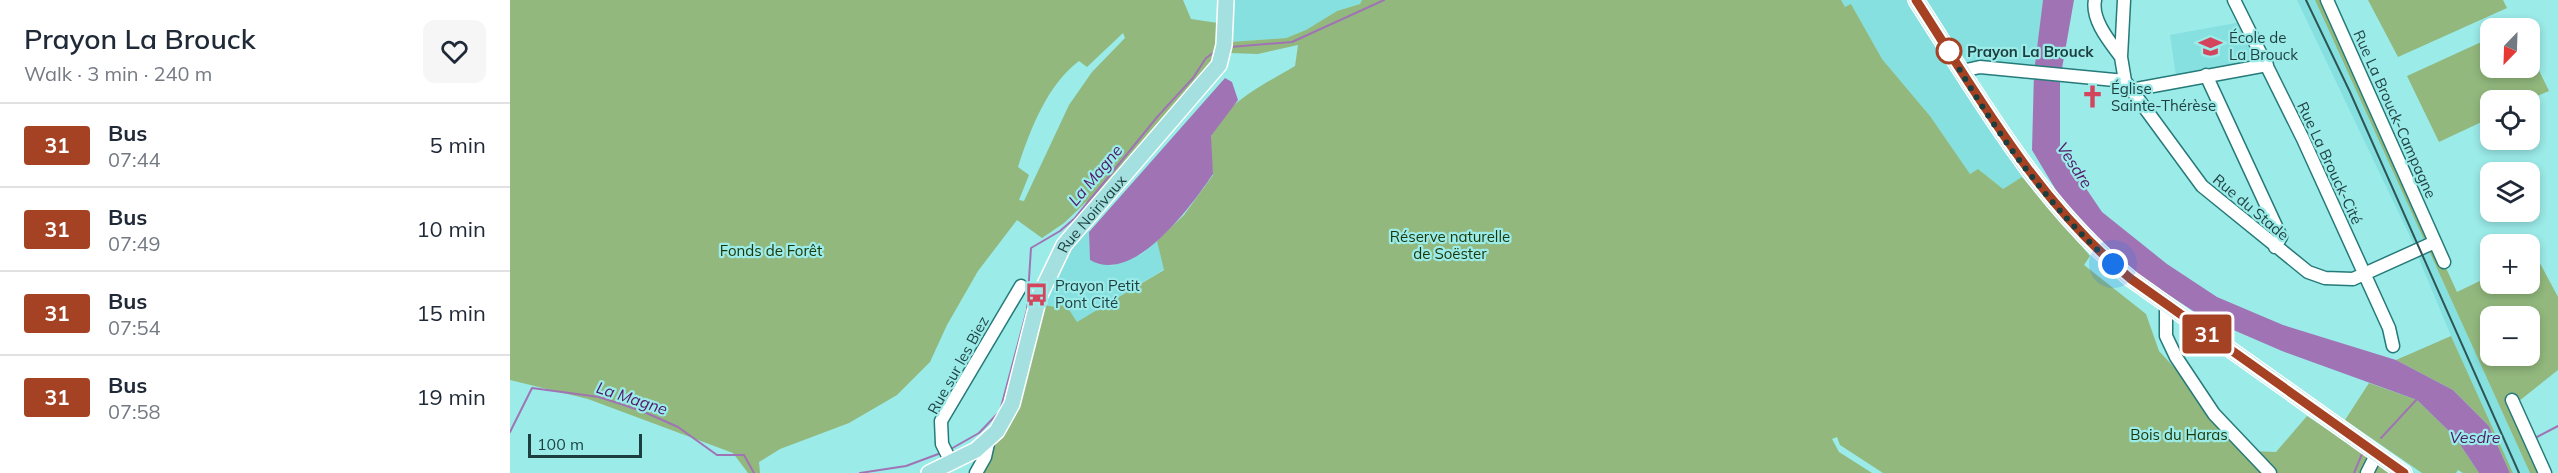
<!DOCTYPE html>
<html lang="en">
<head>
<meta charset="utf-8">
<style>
	:root { --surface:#fff; --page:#f6f6f7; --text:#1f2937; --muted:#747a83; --line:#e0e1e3 }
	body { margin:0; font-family:Mulish,sans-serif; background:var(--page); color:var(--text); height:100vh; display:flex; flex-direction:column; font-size:22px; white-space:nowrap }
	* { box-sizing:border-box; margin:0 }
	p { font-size:20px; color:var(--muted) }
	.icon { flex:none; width:33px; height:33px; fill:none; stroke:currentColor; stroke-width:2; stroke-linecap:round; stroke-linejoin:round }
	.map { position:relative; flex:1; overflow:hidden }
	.details { display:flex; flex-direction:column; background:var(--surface); width:510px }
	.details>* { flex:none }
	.badge { padding:0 12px; border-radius:4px; font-size:21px; line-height:39px }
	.needle { width:39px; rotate:203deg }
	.fabs { position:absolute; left:1970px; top:18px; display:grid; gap:12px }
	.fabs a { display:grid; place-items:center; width:60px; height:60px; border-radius:12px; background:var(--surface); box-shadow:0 3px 9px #0003; font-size:30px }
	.scale { position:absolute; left:18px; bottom:15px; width:114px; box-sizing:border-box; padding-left:6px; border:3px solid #1d3e3e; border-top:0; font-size:16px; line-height:21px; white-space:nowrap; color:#1d3e3e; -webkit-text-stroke:4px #9bebe9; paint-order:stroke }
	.you { position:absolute; width:30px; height:30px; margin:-15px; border:4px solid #fff; border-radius:50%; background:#1a73e8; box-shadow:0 0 0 9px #1a73e833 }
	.map>.badge { position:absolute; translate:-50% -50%; box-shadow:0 0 0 3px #fff }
	.round { display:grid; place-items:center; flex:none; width:63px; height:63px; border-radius:12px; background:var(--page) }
	.overview { display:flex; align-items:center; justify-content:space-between; height:102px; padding:0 24px }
	h1 { font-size:28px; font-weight:600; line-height:45px }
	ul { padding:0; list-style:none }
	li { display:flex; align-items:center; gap:18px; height:84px; padding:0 24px; border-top:2px solid var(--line) }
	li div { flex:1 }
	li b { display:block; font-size:22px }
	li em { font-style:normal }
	li .badge { min-width:66px; font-weight:700; text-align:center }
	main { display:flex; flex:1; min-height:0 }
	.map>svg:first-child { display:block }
</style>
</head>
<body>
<main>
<section class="details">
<div class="overview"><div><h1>Prayon La Brouck</h1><p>Walk · 3 min · 240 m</p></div><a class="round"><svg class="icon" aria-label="heart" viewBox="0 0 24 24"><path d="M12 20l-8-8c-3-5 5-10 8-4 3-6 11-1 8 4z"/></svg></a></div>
<ul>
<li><span class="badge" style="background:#a64224;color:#fff">31</span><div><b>Bus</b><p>07:44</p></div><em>5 min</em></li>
<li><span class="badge" style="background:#a64224;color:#fff">31</span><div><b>Bus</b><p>07:49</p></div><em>10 min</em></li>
<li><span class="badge" style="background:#a64224;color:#fff">31</span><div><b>Bus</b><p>07:54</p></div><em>15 min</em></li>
<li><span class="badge" style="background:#a64224;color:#fff">31</span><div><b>Bus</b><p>07:58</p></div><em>19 min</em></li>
</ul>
</section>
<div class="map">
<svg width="2048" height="473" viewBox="0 0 2048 473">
	<rect width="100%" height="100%" fill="#9bebe9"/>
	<path fill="#85e0df" d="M720,0h132l-2,4 -23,7 -31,19 -20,8 -56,4z
		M1331,0h68l113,177 -19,12 -25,-20 -8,5 -40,-58 -48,-57 -31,-55 -6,4z
		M1412,0h121l-9,72 -72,-9z
		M1787,0h18l110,242 -10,5z
		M1731,22l12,37 -46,13 -31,4 -6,-41z
		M576,226l3,6 1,28 22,6 30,-12 15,-13 7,28 -87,54 -13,-21 -8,5 -12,-2 17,-51z
		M1918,249l102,224h-17l-62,-137 -34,-82z"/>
	<path fill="#92b87d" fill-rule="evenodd" d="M0,0h673l8,19 27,4 -2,34 -125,149 -5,-4 -22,21 -22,15 -25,-18 -39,51 -31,54 -17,37 -33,33 -48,28 -69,26 -21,13 1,11h-12l-15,-20 -145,-54 -78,-19zM613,33l2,5 -33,34 -23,33 -45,96 -5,-1 10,-25 -11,-8c12,-37 29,-82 61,-106l8,6z
		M852,0h479l4,7 6,-3 31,55 48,57 40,58 8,-5 25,20 19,-12 68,79 -6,9 62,49 13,37 92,100 25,1 31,-36 88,57h-512l-43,-28 -3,-8 -5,2 7,13 33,21h-892l11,-25 13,-18 40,-125 12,2 8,-5 13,20 87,-52 -7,-29 27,-26 29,-40c-1,-12 -5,-27 -2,-38 7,-31 59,-56 84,-71l3,-21 -40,9 -29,-1 1,-11 56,-4 20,-8 31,-19 23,-7z
		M1805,0h8l134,292 33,-16v8h39v-27l6,-3 23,43v73l-44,35 31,68h-15zM1980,316h39v40h-39z
		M1858,0h135l4,8 -109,49z
		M1980,38v30h39v-18l20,41 -21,9h-38v18l-51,24 -32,-66z
		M1941,336l62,137h-3l-21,-47 -36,-36 -57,-30z
		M1859,383l48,17 38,37 24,36h-16l-5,-3 -2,3h-34l-77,-53z"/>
	<path fill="#a074b4" d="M1533,0h31l-14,80v70l42,62 65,52 50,33 66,28 113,35 57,30 36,36 21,47h-31l-24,-36 -38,-37 -135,-49 -81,-35 -57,-37 -57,-50 -31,-39 -24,-40 2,-78z
		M715,78l7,4 6,18 -27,36 2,38c-21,31 -79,112 -123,86l-1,-28z"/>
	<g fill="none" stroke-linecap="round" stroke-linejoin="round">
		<path stroke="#a074b4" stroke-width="2" d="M720,47l62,-5 92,-42
			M0,432l22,-44 67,9 43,14 36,16 39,28h27l10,18
			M2027,437l21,-11
			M1871,438l37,-40
			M439,450l30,-17 21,-22 27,-101 4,-62 29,-17 15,-13 83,-102 35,-38 13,-20 10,-7
			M350,473l46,-7 35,-13
			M1844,473l8,-19"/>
		<defs>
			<path id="minor" d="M1585,0c-4,20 15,42 26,57
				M1614,0l-3,57 4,24 77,105 106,86 17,6 28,1 82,-37
				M1724,0l69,139 86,189 4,18
				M1817,0l117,262
				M1452,71l18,-4 145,14
				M1696,75l75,162 -6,10
				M1621,90l136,-25
				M1656,304v32l10,21 38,57 56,59
				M2002,400l33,73
				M441,462l-9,-18 -1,-23 80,-135
				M466,473l9,-16 4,-18
				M1857,473l10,-20"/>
			<g id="major">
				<path d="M1406,0c64,99 123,204 215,279l273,194"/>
				<path id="s1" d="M419,473l47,-23 21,-19 15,-27 27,-107 25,-52 155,-180 5,-20 2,-45"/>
			</g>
		</defs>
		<use href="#minor" stroke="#267a79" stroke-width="15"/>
		<use href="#major" stroke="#fff" stroke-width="18"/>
		<use href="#minor" stroke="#fff" stroke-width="12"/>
		<use href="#major" stroke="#a3e0df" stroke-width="15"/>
		<path stroke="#2e5555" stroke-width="2" d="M1796,0l44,92 169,381"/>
	</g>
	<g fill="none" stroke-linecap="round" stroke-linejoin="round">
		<defs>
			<path id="line" d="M1406,0c64,99 123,204 215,279l273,194"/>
		</defs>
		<use href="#line" stroke="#fff" stroke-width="14"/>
		<use href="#line" stroke="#a64224" stroke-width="9"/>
		<path stroke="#1d3e3e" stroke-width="6" stroke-dasharray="0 10.8" d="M1439,51c42,75 99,156 164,213"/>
	</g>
	<defs>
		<symbol id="school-bare" viewBox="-9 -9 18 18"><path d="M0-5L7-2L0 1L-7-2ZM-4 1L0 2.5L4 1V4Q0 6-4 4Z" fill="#d4445d" stroke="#9bebe9" stroke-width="2.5" paint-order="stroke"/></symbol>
		<symbol id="church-bare" viewBox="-9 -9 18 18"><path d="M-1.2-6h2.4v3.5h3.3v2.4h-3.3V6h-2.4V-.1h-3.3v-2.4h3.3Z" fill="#d4445d" stroke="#9bebe9" stroke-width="2.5" paint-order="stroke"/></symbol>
		<symbol id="bus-bare" viewBox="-9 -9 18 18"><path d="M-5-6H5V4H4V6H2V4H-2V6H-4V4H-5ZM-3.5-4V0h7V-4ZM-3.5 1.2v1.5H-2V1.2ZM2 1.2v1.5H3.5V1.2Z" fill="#d4445d" stroke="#9bebe9" stroke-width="2.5" paint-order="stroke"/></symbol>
	</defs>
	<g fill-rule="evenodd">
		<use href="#school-bare" x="1684" y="30" width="33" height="33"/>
		<use href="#church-bare" x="1566" y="80" width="33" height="33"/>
		<use href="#bus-bare" x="510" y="278" width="33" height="33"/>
	</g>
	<circle fill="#fff" stroke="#a64224" stroke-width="3" cx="1439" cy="51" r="12"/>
	<g text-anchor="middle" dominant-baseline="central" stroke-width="4.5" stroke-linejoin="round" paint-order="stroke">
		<g font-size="15" fill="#1d3e3e" stroke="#9bebe9" text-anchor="start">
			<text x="1719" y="37">École de<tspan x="1719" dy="17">La Brouck</tspan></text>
			<text x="1601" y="88">Église<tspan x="1601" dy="17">Sainte-Thérèse</tspan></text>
			<text x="545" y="285">Prayon Petit<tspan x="545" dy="17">Pont Cité</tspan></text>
		</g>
		<g font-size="15" font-weight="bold" fill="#1d3e3e" stroke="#9bebe9" text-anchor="start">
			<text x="1457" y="51">Prayon La Brouck</text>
		</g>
		<g font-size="15" fill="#1d3e3e" stroke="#9bebe9">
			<text transform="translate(1885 114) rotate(66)">Rue La Brouck-Campagne</text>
			<text transform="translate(1820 163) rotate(65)">Rue La Brouck-Cité</text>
			<text transform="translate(1741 207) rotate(40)">Rue du Stade</text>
			<text stroke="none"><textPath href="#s1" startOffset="321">Rue Noirivaux</textPath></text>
			<text transform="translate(448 365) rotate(-61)">Rue sur les Biez</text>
		</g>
		<g font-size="15" fill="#1c3705" stroke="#9bebe9">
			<text x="940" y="236">Réserve naturelle<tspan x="940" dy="17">de Soëster</tspan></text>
			<text x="261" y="250">Fonds de Forêt</text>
			<text x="1669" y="434">Bois du Haras</text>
		</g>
		<g font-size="16" font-style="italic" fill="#511867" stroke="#9bebe9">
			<text transform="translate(1565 165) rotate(57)">Vesdre</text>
			<text transform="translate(585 175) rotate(-50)">La Magne</text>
			<text transform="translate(122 398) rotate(18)">La Magne</text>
			<text x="1965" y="437">Vesdre</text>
		</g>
	</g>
</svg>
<div class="fabs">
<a><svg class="needle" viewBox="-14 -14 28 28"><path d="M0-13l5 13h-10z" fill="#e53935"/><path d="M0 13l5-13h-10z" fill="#747a83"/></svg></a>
<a><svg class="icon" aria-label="locate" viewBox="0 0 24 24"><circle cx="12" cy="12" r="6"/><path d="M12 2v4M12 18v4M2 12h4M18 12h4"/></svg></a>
<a><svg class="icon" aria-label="layers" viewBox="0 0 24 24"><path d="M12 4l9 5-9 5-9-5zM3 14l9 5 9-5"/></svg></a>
<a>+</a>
<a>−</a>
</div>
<div class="scale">100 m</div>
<div class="you" style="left:1603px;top:264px"></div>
<b class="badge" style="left:1697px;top:334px;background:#a64224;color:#fff">31</b>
</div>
</main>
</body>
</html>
